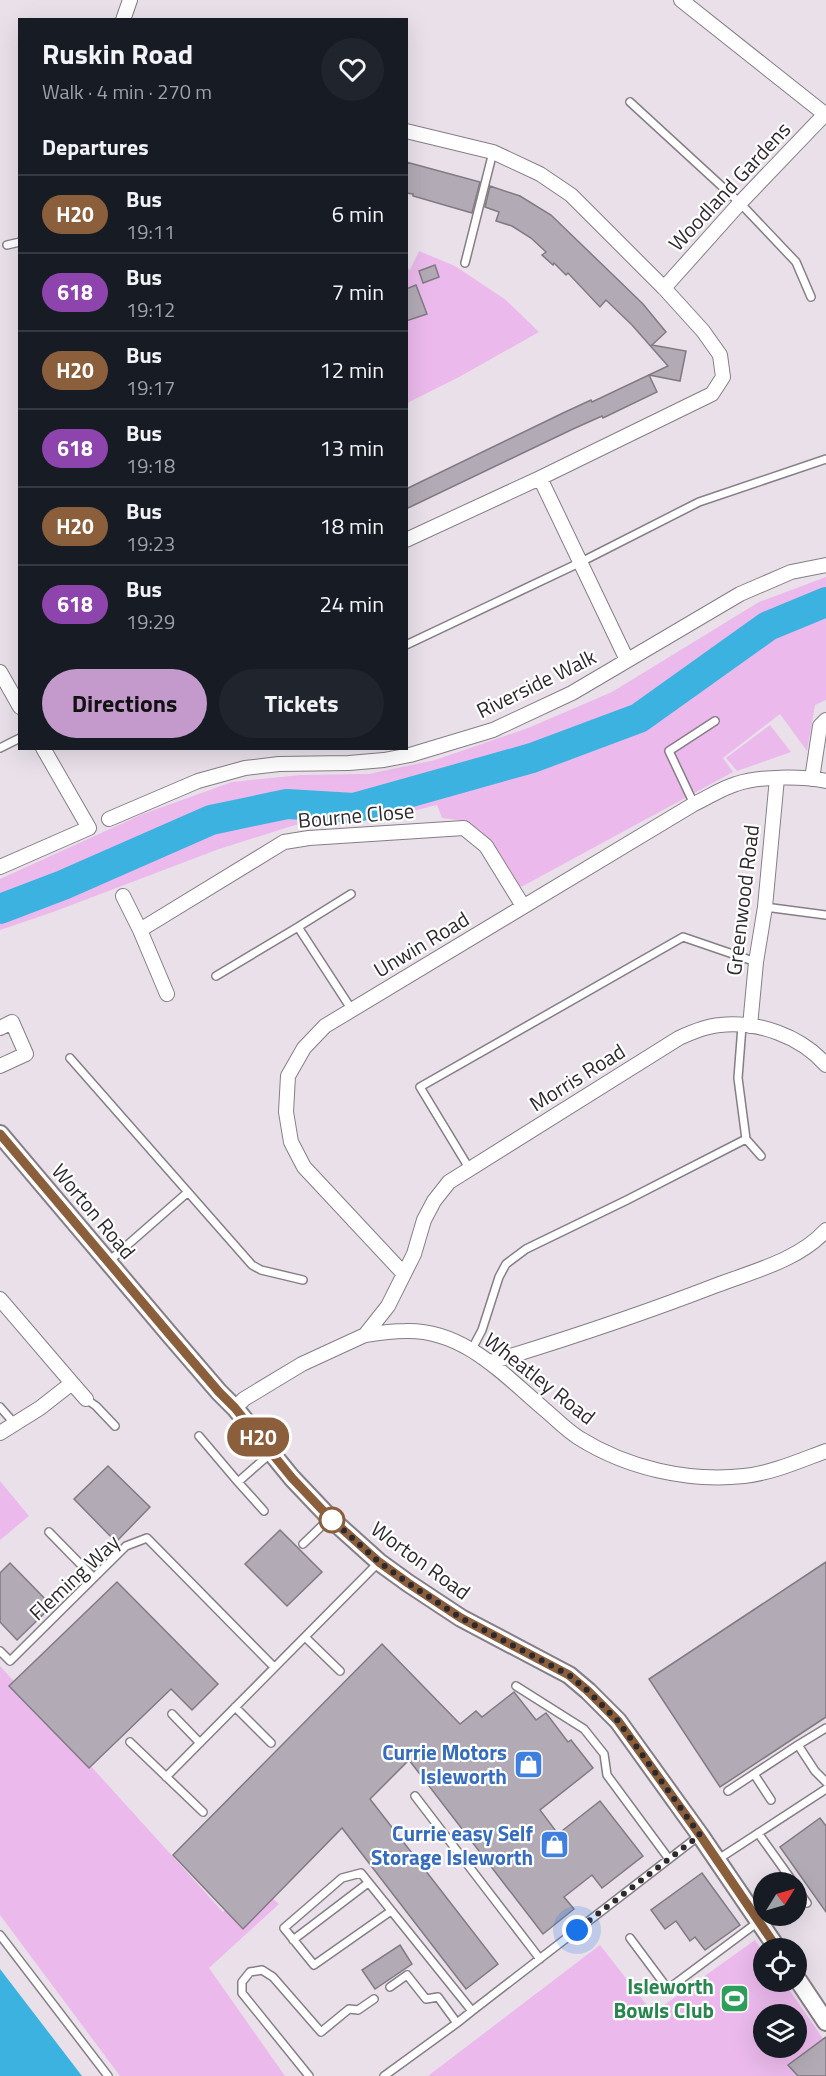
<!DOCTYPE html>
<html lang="en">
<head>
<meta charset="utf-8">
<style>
	:root { --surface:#171b24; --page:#20242c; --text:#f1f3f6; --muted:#9ea1a6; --line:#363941; --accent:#c39acb }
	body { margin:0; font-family:"Titillium Web",sans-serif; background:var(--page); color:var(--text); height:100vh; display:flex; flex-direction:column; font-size:22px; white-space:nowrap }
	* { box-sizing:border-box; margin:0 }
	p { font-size:20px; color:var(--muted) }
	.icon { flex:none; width:33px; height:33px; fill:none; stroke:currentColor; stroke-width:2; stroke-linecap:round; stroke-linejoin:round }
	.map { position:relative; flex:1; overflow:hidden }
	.side { position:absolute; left:18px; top:18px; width:390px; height:732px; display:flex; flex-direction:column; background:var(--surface); border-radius:0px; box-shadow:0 6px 24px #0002 }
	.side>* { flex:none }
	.badge { padding:0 12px; border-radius:20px; font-size:21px; line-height:39px }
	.needle { width:39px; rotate:53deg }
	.buttons { position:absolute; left:753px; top:1872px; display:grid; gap:12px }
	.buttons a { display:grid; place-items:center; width:54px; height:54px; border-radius:50%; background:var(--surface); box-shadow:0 6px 24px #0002; font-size:30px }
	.you { position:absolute; width:30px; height:30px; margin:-15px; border:4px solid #fff; border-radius:50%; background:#1a73e8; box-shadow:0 0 0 9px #1a73e833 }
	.map>.badge { position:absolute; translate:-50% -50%; box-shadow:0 0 0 3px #fff }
	h2 { padding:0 24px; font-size:22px; line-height:54px }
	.round { display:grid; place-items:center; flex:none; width:63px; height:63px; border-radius:32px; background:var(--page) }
	.overview { display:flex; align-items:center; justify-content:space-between; height:102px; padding:0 24px }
	h1 { font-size:28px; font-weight:700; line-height:45px }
	.button { display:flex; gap:12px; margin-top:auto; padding:12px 24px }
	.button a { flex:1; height:69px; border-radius:36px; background:var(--accent); color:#111; font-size:24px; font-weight:700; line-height:69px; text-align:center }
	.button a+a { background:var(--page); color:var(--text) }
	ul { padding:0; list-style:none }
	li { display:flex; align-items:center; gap:18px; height:78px; padding:0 24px; border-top:2px solid var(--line) }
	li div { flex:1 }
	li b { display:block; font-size:22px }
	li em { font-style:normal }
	li .badge { min-width:66px; font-weight:700; text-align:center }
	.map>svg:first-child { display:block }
</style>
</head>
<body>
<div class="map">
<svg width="826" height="2076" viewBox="0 0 826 2076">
	<rect width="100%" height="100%" fill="#e9e0e9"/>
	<path fill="#ebb9ec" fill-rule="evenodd" d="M419,251l36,15 51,34 33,32 -80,45 -52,26v-135l3,2z
		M826,577v18l-65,27 -102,75 -44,21 -156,53 -79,21 -85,5 -81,12 -122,56 -92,36v-22l143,-65 89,-32 68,-7 69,-1 66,-14 93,-32 84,-36 147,-90z
		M826,610v90l-11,5 -8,46 -27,-37 -57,44 10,14 -210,114 -6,1 -30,-47 -21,-19 -24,-3 -5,-13 -48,12 -94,8 -76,24 -166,63 -53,18v-14l219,-88 59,-16 46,-1 35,3 74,-19 177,-56 34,-15 120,-88z
		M770,725l21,27 -54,19 -11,-13z
		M0,1481l29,35 -29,24z
		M0,1666l223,246 34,-27 22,19 -70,64 76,108h-165l-120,-161z
		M755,1940l8,12 1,30h20l42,61v33h-398l172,-131 53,68zM764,2014h32v34h-32z"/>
	<path fill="#3cb2e1" d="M0,1969l82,107h-82z"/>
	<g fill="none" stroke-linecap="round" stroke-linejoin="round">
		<path stroke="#3cb2e1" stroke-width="30" d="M0,909l63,-24 148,-65 76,-16 67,4 178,-50 107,-40 129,-92 58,-24"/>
	</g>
	<path fill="#b2abb5" stroke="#807a83" stroke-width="1.5" d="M406,162l74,20 -8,31 -59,-17v-2l-7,-1z
		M490,186l30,10 31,19 92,89 23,28 -14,13 34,6 -6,30 -31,-6 8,17 -54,26 -1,-2 -29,13 -167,80v-20l157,-76 28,-13 1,2 76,-36 -36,-41 -26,-25 -6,7 -32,-34 -2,2 -12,-12 -1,2 -11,-10 4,-3 -15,-14 -19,-12 -16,-5 3,-9 -14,-5z
		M435,265l4,12 -16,6 -4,-12z
		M416,285l11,29 -21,7v-32z
		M108,1466l42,41 -34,35 -42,-43z
		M280,1530l42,42 -35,34 -42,-42z
		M826,1562v155l-106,70 -71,-108z
		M10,1563l42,43 -35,34 -17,-18v-49z
		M117,1582l101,102 -26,26 -21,-21 -82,79 -80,-82z
		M382,1644l78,80 16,-13 6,6 32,-25 22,28 10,-7 22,29 3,-2 22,28 -53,42 18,24 42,-33 43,55 -41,32 -10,-13 -28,22 10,12 -31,25 -134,-174 -39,39 128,165 -32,25 -124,-161 -99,101 -70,-74z
		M820,1818l6,8v86l-46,-65z
		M702,1873l38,52 -35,25 -10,-13 -5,4 -14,-20 -11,8 -14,-19z
		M400,1945l12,19 -37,25 -13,-19z
		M826,2037v39h-28l-10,-11z"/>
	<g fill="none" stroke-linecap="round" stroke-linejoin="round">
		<defs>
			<path id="service" d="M630,102l110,101 56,59 15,35
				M7,245l13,-3
				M465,263l28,-111
				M406,645l173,-82 120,-61 127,-43
				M0,748l20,-10
				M694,804l-25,-53 46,-30
				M351,894l-53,33 54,83
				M765,907l61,8
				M216,976l82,-49
				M742,1026l-4,52 8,61 15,17
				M70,1058l182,207 9,5 42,10
				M469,1168l-49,-81 263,-150 73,25
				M108,1262l80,-70
				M472,1349l10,-19 17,-53 7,-13 20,-15 101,-49 119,-61
				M86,1399l10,7 19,20
				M0,1407l14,16
				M199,1436l39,46 33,-29
				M238,1482l26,29
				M49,1532l44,45
				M303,1544l27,-26
				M305,1637l35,34
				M0,1651l10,10 116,-115 21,-8 127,129
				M516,1686l68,43 20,25 3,21 62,84 31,-24
				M235,1707l36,36
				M172,1714l28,29
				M826,1728l-28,17 17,26 11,11
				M130,1742l73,70
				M754,1774l17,26
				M166,1777l213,-215
				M728,1791l70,-46
				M415,1796l125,163
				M758,1833l35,49
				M717,1860l109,-71
				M796,1888l11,15
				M391,1911l-77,54 -30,-37 58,-50 19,-5 111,138 197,-152
				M0,1935l108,141
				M630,1938l38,51 90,-67
				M293,1940l75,-57
				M390,1987l17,-12 19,24 12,-2 19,26 15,-12
				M309,2076l-67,-83v-11l8,-10 12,-2 11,7 48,55 28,-23 9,1 16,-11
				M384,2076l73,-53"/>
			<path id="minor" d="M681,0l145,115
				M123,20l7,-20
				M406,131l87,21 47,22 31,21 93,93
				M540,478l172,-84 11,-17 -3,-22 -17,-24 -39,-43 76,-85 86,-90
				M406,540l134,-62 87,182
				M0,672l20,35
				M812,779l8,-53 6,-6
				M109,819l89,-38 47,-13 34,-4 70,-1 35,-3 26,-5 83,-25 79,-37 168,-99 51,-22 35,-7
				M0,867l89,-39 -46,-80
				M123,896l17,34
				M167,994l-27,-64 144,-88 25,-4 155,-10 22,18 37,60
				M750,1026l6,-64 9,-55 12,-129
				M0,1028l12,-6 14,32 -26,12
				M404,1274l-100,-107 -13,-25 -5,-30 2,-36 16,-28 21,-22 369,-222c13,-6 28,-16 42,-20 24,-8 66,-8 90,-3
				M0,1299l72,84 -32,25 -40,25
				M365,1335c13,-2 27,-4 40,-4 58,-2 98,43 139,78 11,9 22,21 35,29 48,30 108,44 165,38 28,-3 55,-15 82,-25
				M491,1362c76,-23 151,-48 226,-77 37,-14 82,-25 109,-55
				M72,1383l14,16
				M235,1408l9,-9 58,-35 63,-29 23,-29 26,-52 10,-34 10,-19 15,-19 230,-144c13,-6 27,-12 41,-13 38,-4 81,11 106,40"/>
			<path id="tertiary" d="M0,1134l170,201 49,57 16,16 57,70 38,40 49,44 29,21 53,35 108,57 19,16 30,30 82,114 77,113
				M796,1977l30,45"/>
		</defs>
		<use href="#service" stroke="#867e86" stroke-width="10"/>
		<use href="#minor" stroke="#867e86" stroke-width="16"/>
		<use href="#tertiary" stroke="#867e86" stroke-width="20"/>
		<use href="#service" stroke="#fff" stroke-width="7"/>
		<use href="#minor" stroke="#fff" stroke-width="14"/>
		<use href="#tertiary" stroke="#fff" stroke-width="16"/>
	</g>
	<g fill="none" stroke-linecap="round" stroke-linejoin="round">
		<defs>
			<path id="line" d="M0,1134l170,201 49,57 16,16 57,70 38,40 49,44 29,21 53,35 108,57 19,16 30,30 82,114 77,113"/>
		</defs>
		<use href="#line" stroke="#fff" stroke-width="14"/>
		<use href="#line" stroke="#8b5e3c" stroke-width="9"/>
		<path stroke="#2d292d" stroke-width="6" stroke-dasharray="0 10.8" d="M332,1520l-2,-2 49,44 29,21 53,35 108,57 19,16 30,30 82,114 -123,95"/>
	</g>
	<defs>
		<symbol id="shop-square" viewBox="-11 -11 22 22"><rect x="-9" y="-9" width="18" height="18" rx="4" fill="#3f7fe0" stroke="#fff"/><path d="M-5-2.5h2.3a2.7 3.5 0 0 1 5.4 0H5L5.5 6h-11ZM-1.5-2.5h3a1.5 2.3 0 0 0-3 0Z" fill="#fff"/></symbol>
		<symbol id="stadium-square" viewBox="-11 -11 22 22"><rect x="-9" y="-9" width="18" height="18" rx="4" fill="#2e9e5b" stroke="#fff"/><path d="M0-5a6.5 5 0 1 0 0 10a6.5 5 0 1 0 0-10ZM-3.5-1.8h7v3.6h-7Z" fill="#fff"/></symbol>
	</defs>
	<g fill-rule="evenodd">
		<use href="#shop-square" x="512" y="1748" width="33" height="33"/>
		<use href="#shop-square" x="538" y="1828" width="33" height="33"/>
		<use href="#stadium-square" x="718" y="1982" width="33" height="33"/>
	</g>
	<circle fill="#fff" stroke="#8b5e3c" stroke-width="3" cx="332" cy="1520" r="12"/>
	<g text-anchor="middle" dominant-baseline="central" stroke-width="4.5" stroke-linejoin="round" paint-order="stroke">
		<g font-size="21" fill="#2d292d" stroke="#fff">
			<text transform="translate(729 186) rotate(-47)">Woodland Gardens</text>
			<text transform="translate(536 683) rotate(-26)">Riverside Walk</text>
			<text transform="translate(356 815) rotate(-5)">Bourne Close</text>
			<text transform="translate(742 900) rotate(-83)">Greenwood Road</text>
			<text transform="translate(421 944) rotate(-31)">Unwin Road</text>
			<text transform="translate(577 1077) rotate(-32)">Morris Road</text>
			<text transform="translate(94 1211) rotate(50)">Worton Road</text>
			<text transform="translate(540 1378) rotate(38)">Wheatley Road</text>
			<text transform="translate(421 1560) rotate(36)">Worton Road</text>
			<text transform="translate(74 1577) rotate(-43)">Fleming Way</text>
		</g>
		<g font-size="21" font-weight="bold" fill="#366cbe" stroke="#fff" text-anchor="end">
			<text x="507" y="1752">Currie Motors<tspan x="507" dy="24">Isleworth</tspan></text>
			<text x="533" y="1833">Currie easy Self<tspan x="533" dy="24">Storage Isleworth</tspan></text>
		</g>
		<g font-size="21" font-weight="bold" fill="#27864d" stroke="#fff" text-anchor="end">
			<text x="714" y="1986">Isleworth<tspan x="714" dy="24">Bowls Club</tspan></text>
		</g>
	</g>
</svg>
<div class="buttons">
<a><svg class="needle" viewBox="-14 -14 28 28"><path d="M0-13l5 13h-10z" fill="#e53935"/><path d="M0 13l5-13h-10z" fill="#9ea1a6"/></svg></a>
<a><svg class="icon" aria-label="locate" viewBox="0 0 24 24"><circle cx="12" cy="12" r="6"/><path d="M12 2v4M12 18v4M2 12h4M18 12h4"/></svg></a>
<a><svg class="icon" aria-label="layers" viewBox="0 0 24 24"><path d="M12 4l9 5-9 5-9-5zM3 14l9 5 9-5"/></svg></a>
</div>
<div class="you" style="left:577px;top:1930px"></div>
<b class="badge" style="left:258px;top:1437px;background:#8b5e3c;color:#fff">H20</b>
<section class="side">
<div class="overview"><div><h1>Ruskin Road</h1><p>Walk · 4 min · 270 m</p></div><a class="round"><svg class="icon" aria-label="heart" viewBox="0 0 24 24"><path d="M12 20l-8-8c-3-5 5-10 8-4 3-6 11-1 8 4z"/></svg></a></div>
<h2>Departures</h2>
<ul>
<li><span class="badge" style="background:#8b5e3c;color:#fff">H20</span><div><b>Bus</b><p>19:11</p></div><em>6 min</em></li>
<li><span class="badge" style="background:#8e44ad;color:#fff">618</span><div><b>Bus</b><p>19:12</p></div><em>7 min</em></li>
<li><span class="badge" style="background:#8b5e3c;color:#fff">H20</span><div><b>Bus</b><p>19:17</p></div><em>12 min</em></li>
<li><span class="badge" style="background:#8e44ad;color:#fff">618</span><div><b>Bus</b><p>19:18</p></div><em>13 min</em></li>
<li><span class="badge" style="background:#8b5e3c;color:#fff">H20</span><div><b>Bus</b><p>19:23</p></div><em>18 min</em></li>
<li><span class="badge" style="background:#8e44ad;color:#fff">618</span><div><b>Bus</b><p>19:29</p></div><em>24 min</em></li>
</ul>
<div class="button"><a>Directions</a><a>Tickets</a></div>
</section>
</div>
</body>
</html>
